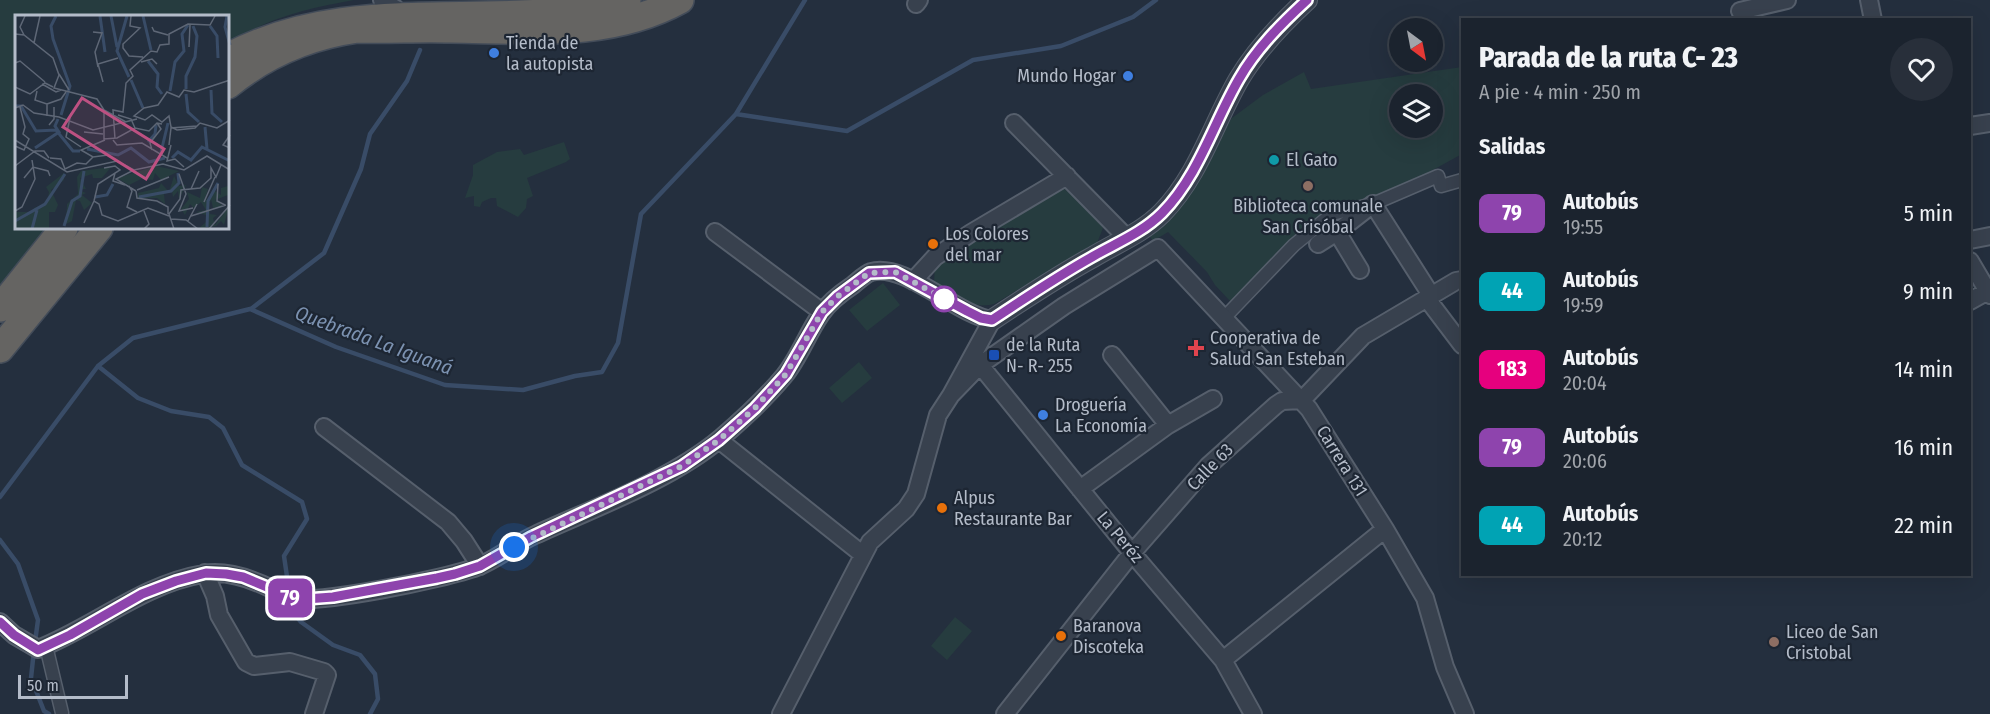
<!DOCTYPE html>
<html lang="es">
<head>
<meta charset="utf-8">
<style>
	:root { --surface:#1b232e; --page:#282f3a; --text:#f1f3f6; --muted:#a0a4aa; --line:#39404a }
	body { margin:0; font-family:"Fira Sans Condensed",sans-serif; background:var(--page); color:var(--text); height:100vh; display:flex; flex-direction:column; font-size:22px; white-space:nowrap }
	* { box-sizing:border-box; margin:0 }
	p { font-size:20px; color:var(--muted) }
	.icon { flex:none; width:33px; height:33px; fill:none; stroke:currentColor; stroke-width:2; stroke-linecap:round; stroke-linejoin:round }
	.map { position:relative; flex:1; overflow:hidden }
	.side { position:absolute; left:1461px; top:18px; width:510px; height:558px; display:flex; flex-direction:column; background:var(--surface); border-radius:0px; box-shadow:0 6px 24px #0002,0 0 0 2px var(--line) }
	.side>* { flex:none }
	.badge { padding:0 12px; border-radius:9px; font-size:21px; line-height:39px }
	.needle { width:39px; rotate:148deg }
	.controls { position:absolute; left:1389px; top:18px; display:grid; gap:12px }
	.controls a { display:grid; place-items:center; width:54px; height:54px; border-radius:50%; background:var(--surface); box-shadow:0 6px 24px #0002,0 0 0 2px var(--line); font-size:30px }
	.scale { position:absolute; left:18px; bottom:15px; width:110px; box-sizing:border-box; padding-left:6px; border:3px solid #b4bcc9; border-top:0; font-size:16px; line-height:21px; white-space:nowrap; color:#b4bcc9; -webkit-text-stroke:4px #1d2633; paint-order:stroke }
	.you { position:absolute; width:30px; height:30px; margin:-15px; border:4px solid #fff; border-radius:50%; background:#1a73e8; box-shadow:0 0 0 9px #1a73e833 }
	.map>.badge { position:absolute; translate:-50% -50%; box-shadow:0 0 0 3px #fff }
	h2 { padding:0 18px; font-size:22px; line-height:54px }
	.round { display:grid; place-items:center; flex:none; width:63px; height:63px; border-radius:32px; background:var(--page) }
	.head { display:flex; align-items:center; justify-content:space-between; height:102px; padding:0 18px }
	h1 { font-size:28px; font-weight:800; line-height:45px }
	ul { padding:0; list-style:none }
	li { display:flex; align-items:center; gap:18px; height:78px; padding:0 18px }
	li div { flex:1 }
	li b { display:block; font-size:22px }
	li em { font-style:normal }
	li .badge { min-width:66px; font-weight:700; text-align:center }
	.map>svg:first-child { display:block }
</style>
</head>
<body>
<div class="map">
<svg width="1990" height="714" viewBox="0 0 1990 714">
	<rect width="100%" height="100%" fill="#242f3e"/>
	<path fill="#263c3f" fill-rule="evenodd" d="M0,0h354c-45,8 -88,18 -126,44v-28h-212v212h37l-53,61z
		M1462,67v87l-82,45 -49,12 -100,91 -16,-17 -8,-13 -39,-40 -15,9 -13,-17 57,-60 35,-46 31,-23 41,-23 7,17zM1400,94h32v34h-32z
		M564,142l6,17 -4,3 -39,16 6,18 -6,3 -1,9 -8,9 -21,-11 -1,-8h-5l-9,4 -2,5 -6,-1v-10l-9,2 8,-23v-10l24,-13 23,-3 4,6z
		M1056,183c18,13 35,26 47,45l-6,15 -103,61c-21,6 -42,-10 -60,-21l1,-20z
		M883,283l17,22 -33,26 -18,-21z
		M859,362l13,16 -30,25 -13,-15z
		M955,617l17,14 -25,29 -16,-14z"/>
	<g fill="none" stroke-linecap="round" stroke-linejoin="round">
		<path stroke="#394c67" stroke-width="4.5" d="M736,114l69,-114
			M251,309l73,-56 37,-84 9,-35 37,-53 13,-31
			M98,366l40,32 33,13 38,6 14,11 19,37 60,37 5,17 -23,37 8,55 9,11 32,23 27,10 15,19 3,25 -8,15
			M0,497l98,-131 35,-28 117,-29 86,38 109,38 78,5 52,-14 27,-4 16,-29 23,-129 95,-100 111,17 126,-71 88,-14 72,-29 23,-17
			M0,540l18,24 20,56 -3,22
			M34,650l-3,28 13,33 5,3"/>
		<defs>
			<path id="pedestrian" d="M1225,317l69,-72 38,-31 41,-10 65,-28 3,10 21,-6
				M46,646l16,67"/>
			<path id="minor" d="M382,0l14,9
				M1869,0l4,20
				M916,4l3,-4
				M1740,11l47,-11
				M1014,123l113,115
				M1970,126l20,-3
				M715,232l107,80
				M1970,240l20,-4
				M1318,244l19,-12
				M1970,261l20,34
				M1360,270l-23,-38 36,-28 58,91v9l31,41
				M913,281l22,-24 36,-24 96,-57
				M1970,301l18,-10
				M1112,355l56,70
				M980,365l152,188 91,107 30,54
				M1302,400l61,-64 93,-55 6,-1
				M324,427l124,95 16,19 16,25
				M719,440l143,114
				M1080,489l88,-64 45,-26
				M205,573l10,23 4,19 27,47 8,4 36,-4 34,10 3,3 -13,39
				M0,622l14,13 24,14c56,-22 105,-65 165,-75 24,-4 49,5 69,15 5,2 10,7 15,9 26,8 161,-20 190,-31 20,-8 38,-23 58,-32 59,-27 136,-55 186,-97 22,-19 44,-39 63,-62 15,-18 23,-42 37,-62 8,-12 20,-21 32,-29 5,-4 12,-11 18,-13 34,-10 84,42 121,48l-41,75
				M1223,660l162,-131
				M781,714l89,-172 36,-33 10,-15 22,-79 13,-20 29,-30 84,-59 94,-58 151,161 76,120 40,69 20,69 20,47
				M1005,714l127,-161 76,-87 68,-61 6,-4 20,-1"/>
			<path id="tertiary" d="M992,320c33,-22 66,-44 101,-63 23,-14 49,-24 69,-44 37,-38 51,-89 77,-134 18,-30 42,-55 68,-79"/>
			<path id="trunk" d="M228,57c106,-57 222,-34 340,-46 20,-2 40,-6 59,-11
				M228,85c38,-31 80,-49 130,-56 31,1 61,-1 92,0 78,1 159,10 230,-29
				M0,308l64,-80
				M0,349l99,-121"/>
		</defs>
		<use href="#pedestrian" stroke="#565f6c" stroke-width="15"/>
		<use href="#minor" stroke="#565f6c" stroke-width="20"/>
		<use href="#tertiary" stroke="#565f6c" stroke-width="22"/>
		<use href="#trunk" stroke="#434c59" stroke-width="30"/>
		<use href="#pedestrian" stroke="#38414e" stroke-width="12"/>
		<use href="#minor" stroke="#38414e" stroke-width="16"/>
		<use href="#tertiary" stroke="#38414e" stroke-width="20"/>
		<use href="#trunk" stroke="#656462" stroke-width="27"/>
	</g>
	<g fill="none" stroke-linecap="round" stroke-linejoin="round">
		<defs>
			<path id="line" d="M0,622l14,13 24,15 32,-15 72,-41 34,-13 30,-8 20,1 17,3 29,12 15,9 19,1 27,-2 104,-19 18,-4 25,-8 51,-29 151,-71 37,-26 36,-32 31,-34 36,-62 16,-16 31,-23 26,-1 72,39 14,7 11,2c33,-22 66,-44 100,-63 24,-14 50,-24 70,-44 37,-38 51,-89 77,-134 17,-30 42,-55 68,-79"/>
		</defs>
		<use href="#line" stroke="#fff" stroke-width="14"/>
		<use href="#line" stroke="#8e44ad" stroke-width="9"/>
		<path stroke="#b4bcc9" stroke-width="6" stroke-dasharray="0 10.8" d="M514,547l168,-81 37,-26 36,-32 31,-34 36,-62 16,-16 31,-23 26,-1 52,28 -3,-1"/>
	</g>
	<g fill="#3f7fe0" stroke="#1d2633" stroke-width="2">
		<circle cx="494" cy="53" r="6"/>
		<circle cx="1128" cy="76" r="6"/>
		<circle cx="1043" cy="415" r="6"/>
	</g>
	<circle fill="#0f9aa8" stroke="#1d2633" stroke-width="2" cx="1274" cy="160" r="6"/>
	<g fill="#8d6e63" stroke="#1d2633" stroke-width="2">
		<circle cx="1308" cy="186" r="6"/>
		<circle cx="1774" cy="642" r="6"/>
	</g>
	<g fill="#e8710a" stroke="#1d2633" stroke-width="2">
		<circle cx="933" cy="244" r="6"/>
		<circle cx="942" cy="508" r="6"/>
		<circle cx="1061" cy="636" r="6"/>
	</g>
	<circle fill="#fff" stroke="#8e44ad" stroke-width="3" cx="944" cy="299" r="12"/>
	<path fill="#e0444e" stroke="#1d2633" stroke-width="2" d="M1193 339h6v6h6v6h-6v6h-6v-6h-6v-6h6z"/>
	<rect fill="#1a4fb4" stroke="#1d2633" stroke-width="2" x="988" y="349" width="12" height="12" rx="3"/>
	<g text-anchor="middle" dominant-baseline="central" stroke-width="4.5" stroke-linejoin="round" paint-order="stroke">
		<g font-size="18" fill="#b4bcc9" stroke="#1d2633" text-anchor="start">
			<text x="506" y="43">Tienda de<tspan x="506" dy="21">la autopista</tspan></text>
			<text x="1116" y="76" text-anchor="end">Mundo Hogar</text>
			<text x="1286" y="160">El Gato</text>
			<text x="1308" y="206" text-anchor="middle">Biblioteca comunale<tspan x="1308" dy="21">San Crisóbal</tspan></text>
			<text x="945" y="234">Los Colores<tspan x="945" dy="21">del mar</tspan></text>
			<text x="1210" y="338">Cooperativa de<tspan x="1210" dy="21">Salud San Esteban</tspan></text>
			<text x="1006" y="345">de la Ruta<tspan x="1006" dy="21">N- R- 255</tspan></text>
			<text x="1055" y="405">Droguería<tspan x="1055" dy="21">La Economía</tspan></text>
			<text x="954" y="498">Alpus<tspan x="954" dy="21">Restaurante Bar</tspan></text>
			<text x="1073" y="626">Baranova<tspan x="1073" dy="21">Discoteka</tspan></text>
			<text x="1786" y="632">Liceo de San<tspan x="1786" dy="21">Cristobal</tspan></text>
		</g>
		<g font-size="18" fill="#b4bcc9" stroke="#1d2633">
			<text transform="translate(1342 461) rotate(58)">Carrera 131</text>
			<text transform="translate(1210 467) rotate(-46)">Calle 63</text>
			<text transform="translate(1120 537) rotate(50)">La Peréz</text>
		</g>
		<g font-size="20" font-style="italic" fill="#7c92b1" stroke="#1d2633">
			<text transform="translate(374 340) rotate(20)">Quebrada La Iguaná</text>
		</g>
	</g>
	<g transform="translate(15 15)">
		<rect width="214" height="214" fill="#242f3e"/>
		<path d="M141,151l23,5 -18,9 -6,-7 -2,7 -12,-1 -12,6 -12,-7zM96,152l-9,11h-9l-1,-4 -12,4 6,11h-5v2l5,2 -4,2 10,8 -8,7 -4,-9 -4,-1 -4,21 -6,3 1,-20 11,-10 -1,-17 4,-6zM49,158v7l-13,10 7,15 -3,7h-6v17h-34v-17h18l1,-4 13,-5 2,-11 -3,-5zM159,161l5,10 7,-1 -7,14 -1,-8 -5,6 -1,-6 -8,3 1,10 -8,-6h-19v-5l21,-5 2,-5 8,9zM213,171v9l-13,5 9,7 -11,1 -2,-9 -2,9 1,6 7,1 -4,3 2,7 14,-19 -5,19 -3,-4 -5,5 -18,3 8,-7v-7l-10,-3 10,-2 -5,-8 -7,6 -4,-4 -5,11 -4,-6 8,-10 -2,-7 13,6 2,-11 6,2 -4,13 11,-11 6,4v-7z" fill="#263c3f"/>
		<path fill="none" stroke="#394c67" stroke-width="3" d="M41,1l-5,10 2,13 17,47 -9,29M85,1l5,36M96,1l6,31M112,1l-10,35 12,26M128,1l8,34M212,1l-2,11 5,18M195,11l7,10 1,22M133,46l10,13 -1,13 5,7M116,65l12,28M171,74v-13l9,-19 2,-21 -4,-10M196,75l1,23 10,9M155,76l5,-29 9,-11 -2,-17 6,-9M171,79l2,18 11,10M0,91h6l15,25 20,-1 17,21h7M190,112l2,22M133,127l7,-8 1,-9M20,133l24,-16 -4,-6 3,-7M72,134l31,6 13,-7 18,14 16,-4M146,137l7,-29M157,143l6,-6 13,8 11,-13 28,14M80,182l12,-2 6,-11M124,182l32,-6 8,-8 -1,-10M0,206l30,-17 20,-30M49,211l8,-25 8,-5 4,-25M192,212l1,-26 10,-18M17,214l5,-19"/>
		<path fill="none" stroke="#5e6776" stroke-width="1.5" d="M116,1l-1,10 10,2 -17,16v4l6,8 14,1M137,12l2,4 14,4M78,17l9,1 -7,19 3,15M0,19l9,1 29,23 6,17 -5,13 43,11 7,11M9,20l-4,-8 5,-11M19,28l6,-27M174,32l1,-22M126,47l11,-3 5,5M0,48l5,-2 25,21M44,59l10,16M215,65l-36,12 -10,-2 -5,7 -12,-5 -9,13 -14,3 -10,8 11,4 7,-5 10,7 7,-6 2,11 6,3 18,-2 5,-5 17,5 13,-8M88,67l-5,-18 20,-6M27,69l14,8 5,-2M0,72l15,7 15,-11 8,4M22,76l-2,9 12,4v12M32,89l14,-5 5,-7M0,93l8,-3 11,8 25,4 34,13 44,-11M89,95v29l13,-1 18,-10 14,3 8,-8 5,1M89,95l22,12M56,98l-5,24 15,10M103,100l13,4 4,9M34,110l5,-6v-12M69,117l19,2M215,120l-7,10 7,3M100,124l-2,-29 10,2 3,-29 7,-7 -3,-6 21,-19 6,1 3,-7 9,-1v-10l19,-10 22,1 5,-9M0,125l52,32 50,-11 17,9 29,-6 21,6 23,-14 23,14M90,125l-24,10 12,7 15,-2M98,125l4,5 25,-2 25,15M154,130l2,-17 26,-2M156,130l-4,16 8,-2 9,8M0,131l9,4 5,-11 -6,-5 2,-7 -5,-20M137,135l-2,-7 11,-14 -4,-6M35,143l11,1 4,10 12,-6 9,1 7,-7M0,151l20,-15h9l5,7M117,156l-16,8 20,12M100,158l-2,8 12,4M164,159l7,20 -7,17 14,-3M9,163l9,-11 15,4 2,5M203,169l-1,17 8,4M114,171l3,5 -5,16 10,5M176,174l8,-18M122,175l32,-13M121,176l1,7 20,3 11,6v7M79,186l4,-17 22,-14 -5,-4 -11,2M189,187l11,-25M0,196l7,-4 13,-28 -3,-19M129,196l5,13 -5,5M176,201l35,-11M156,204l15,1 12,9M173,206l9,-17M69,208l10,-22 5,3 3,11 16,6 30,-13 21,8M159,214l-5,-15 11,-15 1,-9 19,-2 11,-10v-10l5,9 5,-12M194,214l21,-24"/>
		<path fill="#bd5182" fill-opacity="0.15" stroke="#bd5182" stroke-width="3" d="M67,83l82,51 -18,30 -83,-52z"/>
		<rect width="214" height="214" fill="none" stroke="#b4bcc9" stroke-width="3"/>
	</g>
</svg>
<div class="controls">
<a><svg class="needle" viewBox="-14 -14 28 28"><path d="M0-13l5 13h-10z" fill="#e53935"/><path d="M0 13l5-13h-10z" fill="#a0a4aa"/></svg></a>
<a><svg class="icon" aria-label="layers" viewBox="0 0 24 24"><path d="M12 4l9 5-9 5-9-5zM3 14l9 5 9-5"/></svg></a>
</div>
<div class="scale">50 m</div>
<div class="you" style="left:514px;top:547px"></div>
<b class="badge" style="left:290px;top:598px;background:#8e44ad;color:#fff">79</b>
<section class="side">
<div class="head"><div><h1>Parada de la ruta C- 23</h1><p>A pie · 4 min · 250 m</p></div><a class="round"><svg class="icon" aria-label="heart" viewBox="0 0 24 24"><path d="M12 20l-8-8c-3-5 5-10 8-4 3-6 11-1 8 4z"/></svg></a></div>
<h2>Salidas</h2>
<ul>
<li><span class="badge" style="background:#8e44ad;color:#fff">79</span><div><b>Autobús</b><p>19:55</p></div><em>5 min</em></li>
<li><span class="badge" style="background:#00a3b4;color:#fff">44</span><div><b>Autobús</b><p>19:59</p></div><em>9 min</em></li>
<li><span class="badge" style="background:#e6007e;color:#fff">183</span><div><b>Autobús</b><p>20:04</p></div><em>14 min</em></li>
<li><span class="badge" style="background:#8e44ad;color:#fff">79</span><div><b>Autobús</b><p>20:06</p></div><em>16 min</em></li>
<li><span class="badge" style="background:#00a3b4;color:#fff">44</span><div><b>Autobús</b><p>20:12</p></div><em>22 min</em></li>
</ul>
</section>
</div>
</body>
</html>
